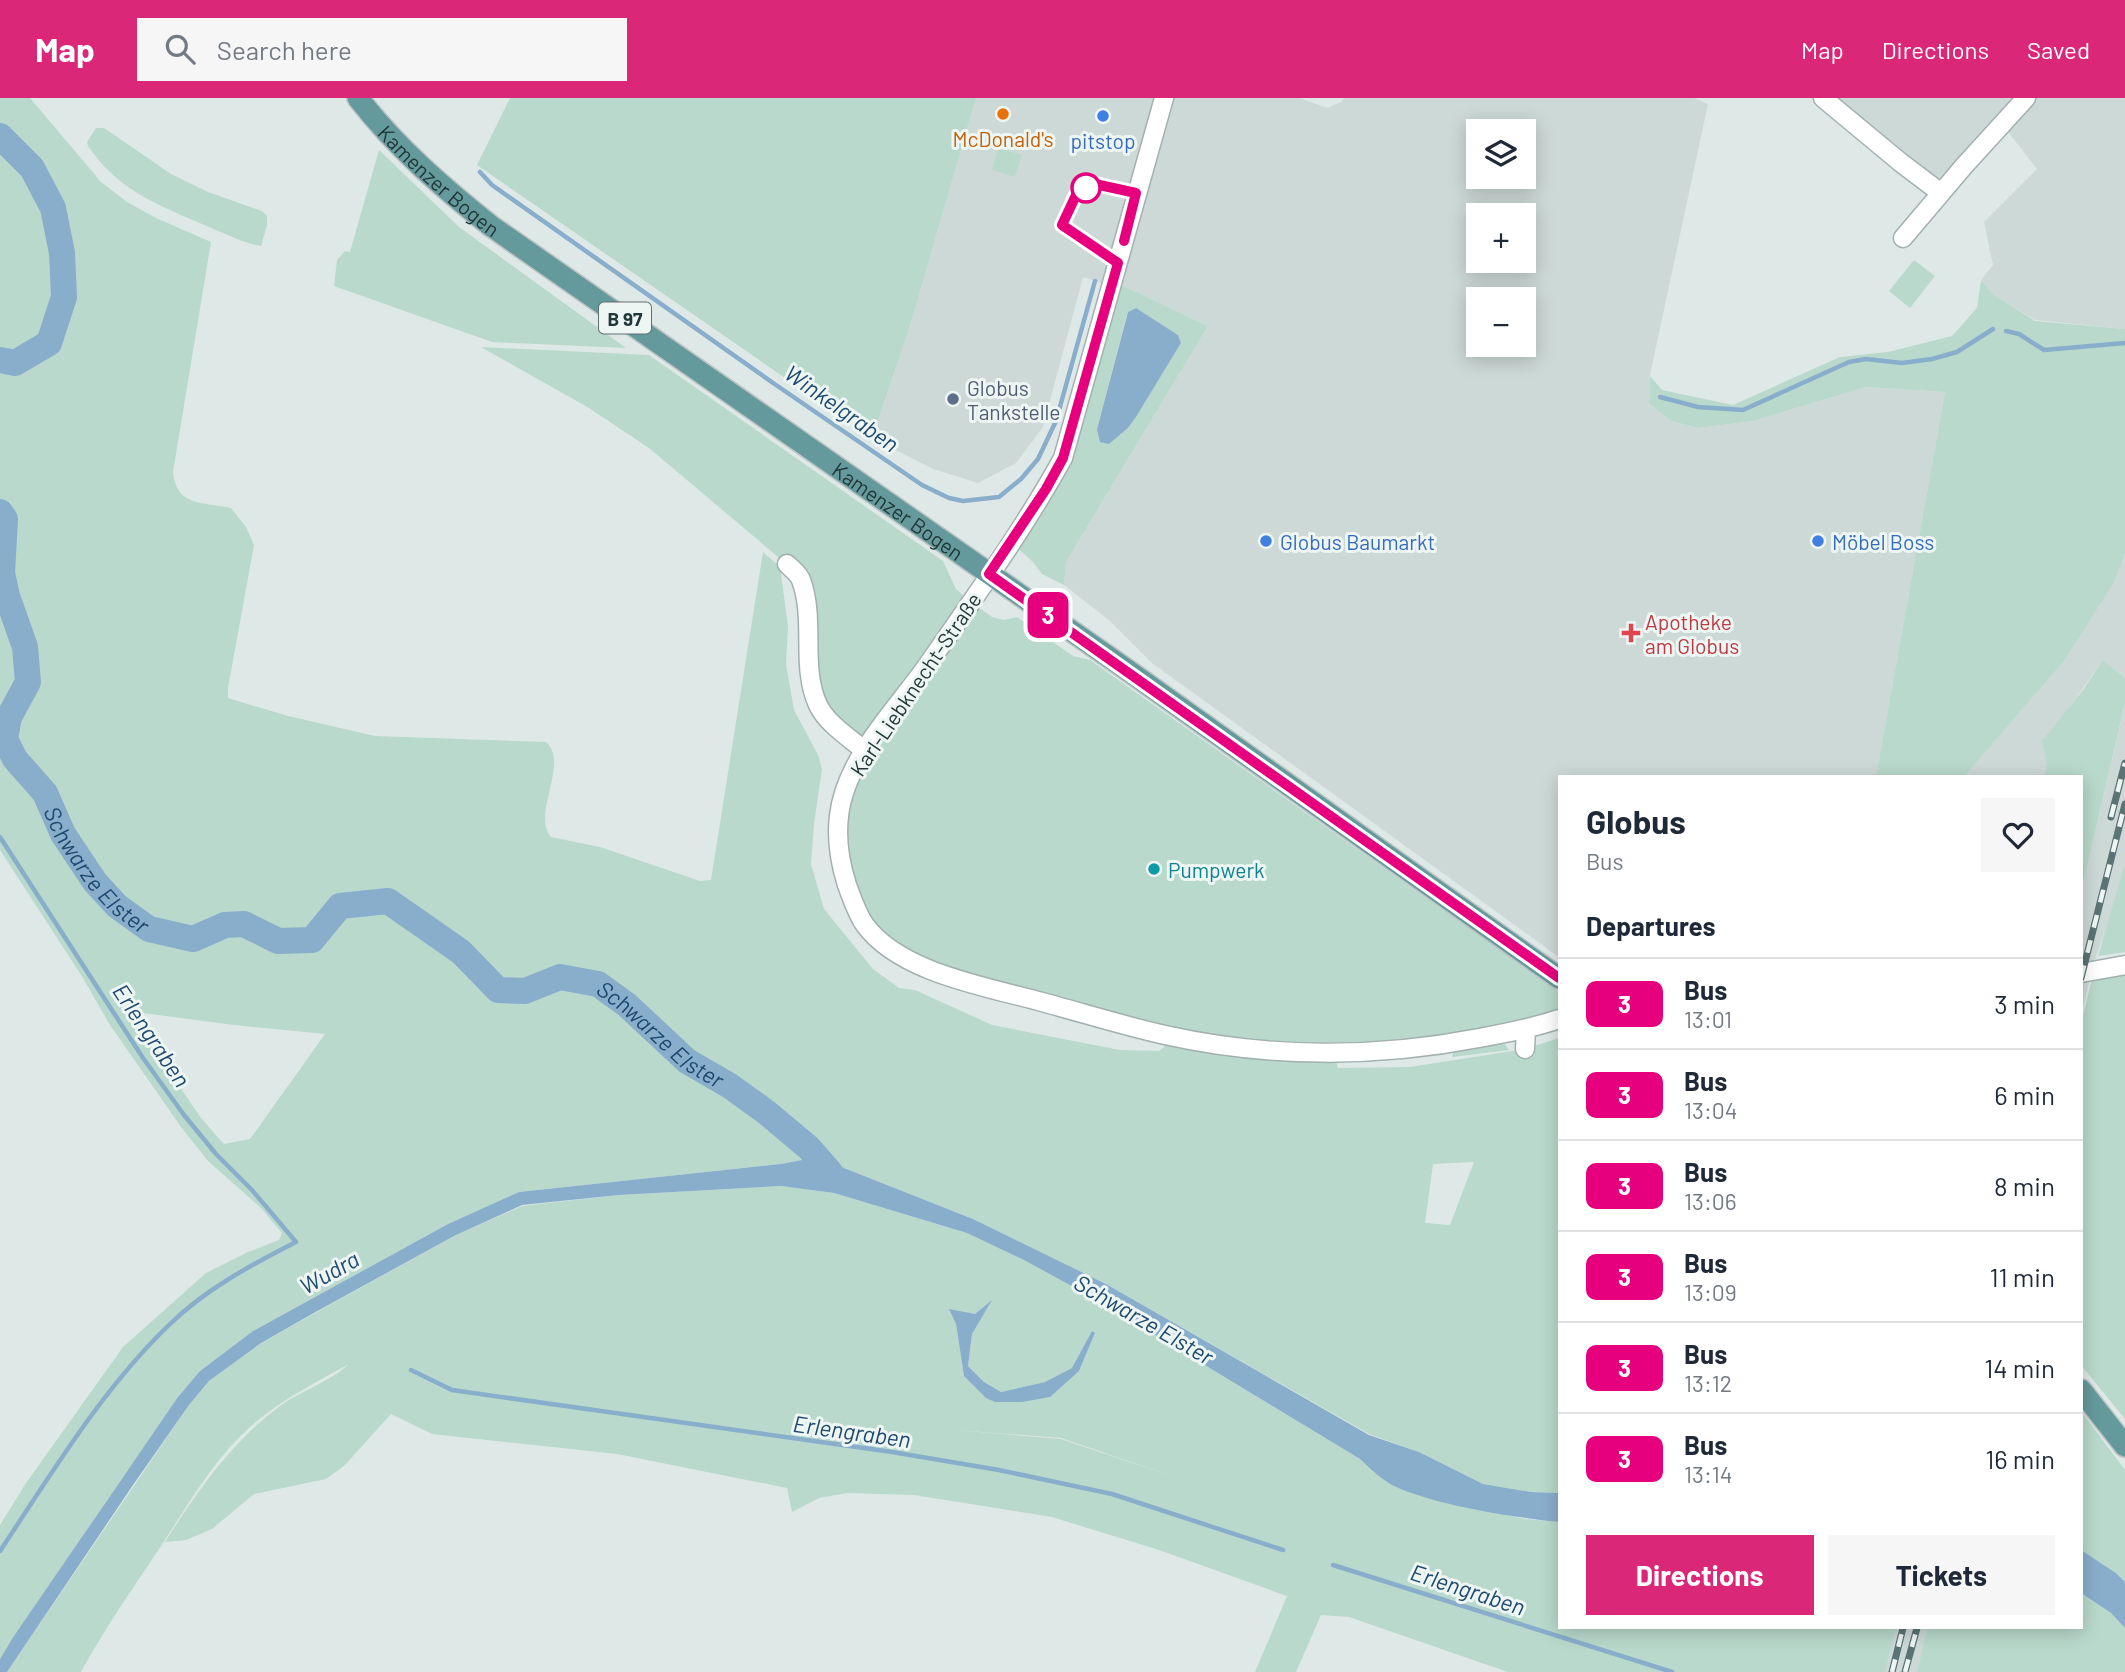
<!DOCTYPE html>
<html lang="en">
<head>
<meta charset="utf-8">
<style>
	:root { --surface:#fff; --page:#f6f6f7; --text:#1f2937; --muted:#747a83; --line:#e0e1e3; --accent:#db2777 }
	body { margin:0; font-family:Barlow,sans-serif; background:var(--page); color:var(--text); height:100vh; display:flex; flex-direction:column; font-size:26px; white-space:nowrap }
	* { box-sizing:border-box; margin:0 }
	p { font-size:23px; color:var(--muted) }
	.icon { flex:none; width:38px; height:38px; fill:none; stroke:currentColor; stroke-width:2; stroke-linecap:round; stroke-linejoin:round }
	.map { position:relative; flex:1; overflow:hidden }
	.side { position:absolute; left:1558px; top:677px; width:525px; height:854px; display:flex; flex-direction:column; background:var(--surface); border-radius:0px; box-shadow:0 4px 18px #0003 }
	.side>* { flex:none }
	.badge { padding:0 14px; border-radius:10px; font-size:24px; line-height:46px }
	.controls { position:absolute; left:1466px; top:21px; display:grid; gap:14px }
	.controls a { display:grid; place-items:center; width:70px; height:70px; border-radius:0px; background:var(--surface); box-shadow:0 4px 18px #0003; font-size:35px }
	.map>.badge { position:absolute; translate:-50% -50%; box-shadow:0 0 0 4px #fff }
	h2 { padding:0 28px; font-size:26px; line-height:63px }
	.round { display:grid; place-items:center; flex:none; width:74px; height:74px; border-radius:0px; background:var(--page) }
	.overview { display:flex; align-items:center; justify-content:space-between; height:119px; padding:0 28px }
	h1 { font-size:33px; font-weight:700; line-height:52px }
	.button { display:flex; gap:14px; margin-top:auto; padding:14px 28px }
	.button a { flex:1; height:80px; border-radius:0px; background:var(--accent); color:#fff; font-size:28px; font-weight:700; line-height:80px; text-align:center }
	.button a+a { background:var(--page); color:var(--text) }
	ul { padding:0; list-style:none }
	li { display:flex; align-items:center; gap:21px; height:91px; padding:0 28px; border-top:2px solid var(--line) }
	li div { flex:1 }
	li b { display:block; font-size:26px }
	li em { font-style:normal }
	li .badge { min-width:77px; font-weight:700; text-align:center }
	header { display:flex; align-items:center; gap:42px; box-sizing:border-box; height:98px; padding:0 35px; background:var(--accent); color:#fff }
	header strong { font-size:33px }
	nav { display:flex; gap:38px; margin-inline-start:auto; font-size:24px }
	.search { width:490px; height:63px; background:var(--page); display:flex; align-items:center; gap:18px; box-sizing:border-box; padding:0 24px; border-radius:0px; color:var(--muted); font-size:26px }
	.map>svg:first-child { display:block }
</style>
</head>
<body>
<header>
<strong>Map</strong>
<div class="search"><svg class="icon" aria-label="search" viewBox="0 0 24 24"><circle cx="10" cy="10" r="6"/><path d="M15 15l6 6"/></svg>Search here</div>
<nav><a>Map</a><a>Directions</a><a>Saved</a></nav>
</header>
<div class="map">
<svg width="2125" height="1574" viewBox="0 0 2125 1574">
	<rect width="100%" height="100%" fill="#dee9e7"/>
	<path fill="#cdd9d7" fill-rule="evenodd" d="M976,0h187l-53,188 -27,-9 -40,150 -27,36 -38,20 -45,-14 -61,-31 39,-115z
		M1164,0h136l27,10 14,-6 3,-4h350l14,6 -58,271 -1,28 22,18 27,7 55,-7 113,-34 79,5 -69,385h-317v180l-407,-294 -42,-42 -46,-36 2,-23 142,-236 -95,-45zM1479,33h45v46h-45zM1479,117h45v46h-45zM1479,201h45v46h-45z
		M1823,0h302v231l-90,-9 -41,-25 -13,-15 12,-15 -9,-43 53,-53 -35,-45 -61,69z
		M2125,455v125l-22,-18 -39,55 -20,62h-80l100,-116 49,-79z
		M2125,606v160l-8,34 -23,64 -13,53v-122z
		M1895,1530h32l-10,44h-33z"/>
	<path fill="#b8d9cb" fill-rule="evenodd" d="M0,0h30l71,84 26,20 29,16 55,24 -38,230c3,35 31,30 58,36l15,19 8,18 -26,143v10l60,18 87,20 171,6c24,21 -15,72 5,95l49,10 100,34 11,-1 52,-328 17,15 8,59 -2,38 8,46 24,45 4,14 -8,55 -3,40 13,45 49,60 26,19 16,2 77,35 128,25 39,1 9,-7 139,17h29l2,7 72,-1 115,-18 34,-11v455l-28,-1 -48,-8 -64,-32 -50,-18 -263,-150 -133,-65 -134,-53 -29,-23 -2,16 -27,5 -262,28 -71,32 -195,107 -53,40 -78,107 -122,181v-134l26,-42 97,-136 83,-74 42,-21 31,-12 3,-7 -21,-25 -53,-47 -27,-34 -71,-102 -27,-47 -83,-128zM128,913l106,14 91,9 -75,105 -26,5 -23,-26zM1474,1064l-24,63 -25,-2 8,-59z
		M510,0h466l-65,225 -39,115 -395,-273z
		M96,30h8l6,4 61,42 37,18 54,19 5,5v9l-6,21c-18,-3 -35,-12 -52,-19 -34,-15 -73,-29 -100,-56 -8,-7 -14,-16 -21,-25l-1,-4z
		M998,50l24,7 -7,22 -23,-7z
		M379,52l80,77 167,121 -134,-6 -158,-56 3,-26 8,-9 5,1z
		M1914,162l21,16 -25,32 -21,-17z
		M1981,182l13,15 41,26 90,8v224l-11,29 -50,79 -100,116h-88l69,-385 -79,-5 -113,34 -55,7 -27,-7 -22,-18 1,-27 12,14 71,15 107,-48 48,-5 64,-16 25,-28z
		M1113,183l95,45 -142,236 -2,23 -22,-11 -9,-12 -19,-17 36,-53zM1136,210l42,27 3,8 -45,74 -8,11 -19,16 -12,-15 29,-111 2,-6z
		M481,249l168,8 294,206 13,28 15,13 21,15 12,3 13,-3 56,39 17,4 469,332v26l-118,27 -200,3 -333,-88 -56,-61 -12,-83 25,-66 -51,-52 -11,-120 -154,-130 -60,-40z
		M2103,562l22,18v25l-44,190v-116h-37l3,-12 -5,-24 41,-51z
		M2125,766v88l-27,4z
		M2125,870v451l-44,-54v-341l12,-49z
		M1503,944l6,8 -57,7 1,-5z
		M781,1088l53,7 133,40 57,27 75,41 261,158 33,26 39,13 93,21 34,3v106h337l-11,44h-377l-159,-55 -28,-2 -25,57h-41l32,-76 -128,-46 -107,-33 -138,-22 -67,-2 -28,5 -27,14 -5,-24 -170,-34 -185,-20 -41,-20 -46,51 -19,14 -72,15 -42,35 -26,11 -21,2c32,-50 66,-100 115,-136 21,-15 51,-25 69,-42 -34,19 -70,37 -99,63 -37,33 -62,78 -89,119 -28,42 -56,82 -80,126h-74l182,-267 20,-24 52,-38 193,-107 68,-30 97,-11zM990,1204l-18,32 -4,32 16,16 17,10 44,-10 28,-14 19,-36 3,1 -16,38 -84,31 -31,-26 -8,-52 -6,-14 25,4zM943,1331l118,9 117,40 -117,-39z
		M2081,1313l44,59v112l-9,-9 -35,-23z
		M2081,1495l30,20 14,15v44h-208l10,-44h154z"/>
	<path fill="#89aecc" d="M1136,210l42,27 3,8 -45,74 -8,11 -19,16 -9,-2 -3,-13 31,-117z
		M810,1045l29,23 134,53 133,65 263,151 50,17 64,32 48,8 28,1v29c-47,-5 -121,-16 -165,-36 -12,-6 -24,-18 -34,-27l-261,-158 -75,-41 -57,-27 -133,-40 -53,-7 -162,9 -97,10 -68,31 -142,78 -51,29 -52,38 -20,24 -56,80 -126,187h-7v-13l14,-23 164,-239 22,-26 53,-40 195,-107 71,-32 262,-28 26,-5 -6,-9z
		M992,1202l-20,34 -4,32 16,16 17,10 44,-10 27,-14 20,-37 3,2 -16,38 -29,26 -28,5h-27l-9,-4 -22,-22 -8,-52 -7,-15 26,5z
		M2081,1452l35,23 9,9v46l-14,-15 -30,-20z"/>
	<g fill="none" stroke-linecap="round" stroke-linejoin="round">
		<path stroke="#89aecc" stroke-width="4.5" d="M480,74l12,13 284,200 146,100 27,13 14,3 36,-4 22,-18 17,-20 18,-38 39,-140
			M2006,233l13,3 25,16 81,-7
			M1660,299l38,10 45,3 106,-48 17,-3 36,4 30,-4 25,-7 36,-23
			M0,739l143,221 41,57 32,39 36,36 44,52c-45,23 -90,47 -126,82 -68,65 -118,149 -170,227
			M411,1272l41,20 440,62 107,18 113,24 171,56
			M1333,1467l339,107"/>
		<g stroke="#89aecc" stroke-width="26">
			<path d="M0,38l32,32 21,40 9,45 2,44 -15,46 -34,20 -15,-3"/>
			<path id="s1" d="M0,414l5,7 -3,54 5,23 18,51 3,35 -19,35 -4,22 10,20 30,34 18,41 32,48 22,24 32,23 44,10 32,-14 19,-1 34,17 34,-1 28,-34 48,-5 73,51 37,38 27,1 35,-14 38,7 29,21 60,56 43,25 36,26 43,36 21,24"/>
		</g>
		<defs>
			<path id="minor" d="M1164,0l-101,360c-41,74 -91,143 -139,212 -31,43 -79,91 -85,146 -3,24 1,47 8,69 5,13 10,29 18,40 35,48 123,62 177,77 41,11 82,24 123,33 103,23 211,23 314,3 27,-5 54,-10 80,-19
				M1823,0l77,64 41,31
				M1903,140l61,-72 62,-68
				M787,466c5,5 12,10 14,16 15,40 -1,86 17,125 9,19 32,33 47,46
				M2081,875l44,-8
				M1525,951l1,-20"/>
			<g id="major">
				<path id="s2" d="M358,0c38,49 84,89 133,128l635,443 433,309"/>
				<path d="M2081,1292l44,56"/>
			</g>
		</defs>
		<use href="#minor" stroke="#a2b0af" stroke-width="21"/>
		<use href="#major" stroke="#bcc3c3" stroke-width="24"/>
		<use href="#minor" stroke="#fff" stroke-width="18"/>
		<use href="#major" stroke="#659a9c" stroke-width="21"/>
		<defs>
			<path id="rail" d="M2111,719l14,-54
				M2081,880l44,-174
				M1892,1574l11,-44
				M1905,1574l12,-44"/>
		</defs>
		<use href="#rail" stroke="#5b7374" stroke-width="7"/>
		<use href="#rail" stroke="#eef6f4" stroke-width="4.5" stroke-dasharray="13" stroke-linecap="butt"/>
	</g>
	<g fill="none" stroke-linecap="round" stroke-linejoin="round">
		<defs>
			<path id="line" d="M1124,143l12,-48 -41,-9 -17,7 -16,34 56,38 -55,195 -17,31 -57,85 570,404"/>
		</defs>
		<use href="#line" stroke="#fff" stroke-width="16"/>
		<use href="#line" stroke="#e6007e" stroke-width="10"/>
	</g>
	<circle fill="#e8710a" stroke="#eef6f4" stroke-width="2.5" cx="1003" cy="16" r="7"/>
	<g fill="#3f7fe0" stroke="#eef6f4" stroke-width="2.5">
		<circle cx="1103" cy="18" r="7"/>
		<circle cx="1266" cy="443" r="7"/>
		<circle cx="1818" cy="443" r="7"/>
	</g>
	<circle fill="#fff" stroke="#e6007e" stroke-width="3.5" cx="1086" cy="90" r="14"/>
	<circle fill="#5c6f8a" stroke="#eef6f4" stroke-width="2.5" cx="953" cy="301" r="7"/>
	<path fill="#e0444e" stroke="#eef6f4" stroke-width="2.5" d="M1627.5 524.5h7v7h7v7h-7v7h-7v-7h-7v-7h7z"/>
	<circle fill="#0f9aa8" stroke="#eef6f4" stroke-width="2.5" cx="1154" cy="771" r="7"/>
	<g text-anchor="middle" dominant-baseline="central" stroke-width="6" stroke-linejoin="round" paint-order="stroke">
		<rect fill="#eef6f4" stroke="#5e7070" stroke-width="2" x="599" y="204.5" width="52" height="31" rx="5"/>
		<g font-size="19" font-weight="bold" fill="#213738">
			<text x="625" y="220">B 97</text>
		</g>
		<g font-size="21" fill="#c56008" stroke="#eef6f4">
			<text x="1003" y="40">McDonald's</text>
		</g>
		<g font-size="21" fill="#366cbe" stroke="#eef6f4" text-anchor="start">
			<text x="1103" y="42" text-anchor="middle">pitstop</text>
			<text x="1280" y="443">Globus Baumarkt</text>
			<text x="1832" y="443">Möbel Boss</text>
		</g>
		<g font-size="21" fill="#213738" stroke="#eef6f4">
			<text stroke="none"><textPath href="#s2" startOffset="116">Kamenzer Bogen</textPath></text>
			<text stroke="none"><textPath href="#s2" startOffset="682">Kamenzer Bogen</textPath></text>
			<text transform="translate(915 586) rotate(-56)">Karl-Liebknecht-Straße</text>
		</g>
		<g font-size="21" fill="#4e5e75" stroke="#eef6f4" text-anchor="start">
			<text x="967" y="289">Globus<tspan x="967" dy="24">Tankstelle</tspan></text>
		</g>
		<g font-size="21" fill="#be3a42" stroke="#eef6f4" text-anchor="start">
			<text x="1645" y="523">Apotheke<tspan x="1645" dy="24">am Globus</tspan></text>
		</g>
		<g font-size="21" fill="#0d838f" stroke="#eef6f4" text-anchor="start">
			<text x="1168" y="771">Pumpwerk</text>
		</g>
		<g font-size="23" font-style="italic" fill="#1f4a6f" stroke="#eef6f4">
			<text transform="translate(842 310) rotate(35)">Winkelgraben</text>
			<text stroke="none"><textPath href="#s1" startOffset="399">Schwarze Elster</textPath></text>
			<text transform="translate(152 937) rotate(56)">Erlengraben</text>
			<text stroke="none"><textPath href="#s1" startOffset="1069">Schwarze Elster</textPath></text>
			<text transform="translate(329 1174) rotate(-29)">Wudra</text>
			<text transform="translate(1144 1221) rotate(30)">Schwarze Elster</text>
			<text transform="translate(852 1333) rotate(8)">Erlengraben</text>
			<text transform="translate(1468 1491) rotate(18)">Erlengraben</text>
		</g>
	</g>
</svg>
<div class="controls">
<a><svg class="icon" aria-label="layers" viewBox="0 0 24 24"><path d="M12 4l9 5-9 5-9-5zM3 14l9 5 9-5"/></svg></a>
<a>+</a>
<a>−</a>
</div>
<b class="badge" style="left:1048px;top:517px;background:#e6007e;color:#fff">3</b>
<section class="side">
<div class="overview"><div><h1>Globus</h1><p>Bus</p></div><a class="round"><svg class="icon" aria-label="heart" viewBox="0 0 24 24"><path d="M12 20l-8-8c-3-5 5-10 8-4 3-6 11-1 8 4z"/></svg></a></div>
<h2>Departures</h2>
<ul>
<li><span class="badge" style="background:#e6007e;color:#fff">3</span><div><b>Bus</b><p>13:01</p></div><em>3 min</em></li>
<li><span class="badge" style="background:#e6007e;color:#fff">3</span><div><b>Bus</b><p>13:04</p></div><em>6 min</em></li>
<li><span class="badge" style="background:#e6007e;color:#fff">3</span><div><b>Bus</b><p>13:06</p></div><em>8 min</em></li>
<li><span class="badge" style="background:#e6007e;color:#fff">3</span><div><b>Bus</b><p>13:09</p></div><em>11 min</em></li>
<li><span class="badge" style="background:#e6007e;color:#fff">3</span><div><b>Bus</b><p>13:12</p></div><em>14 min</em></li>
<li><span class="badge" style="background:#e6007e;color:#fff">3</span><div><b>Bus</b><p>13:14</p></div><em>16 min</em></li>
</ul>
<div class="button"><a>Directions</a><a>Tickets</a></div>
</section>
</div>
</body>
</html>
